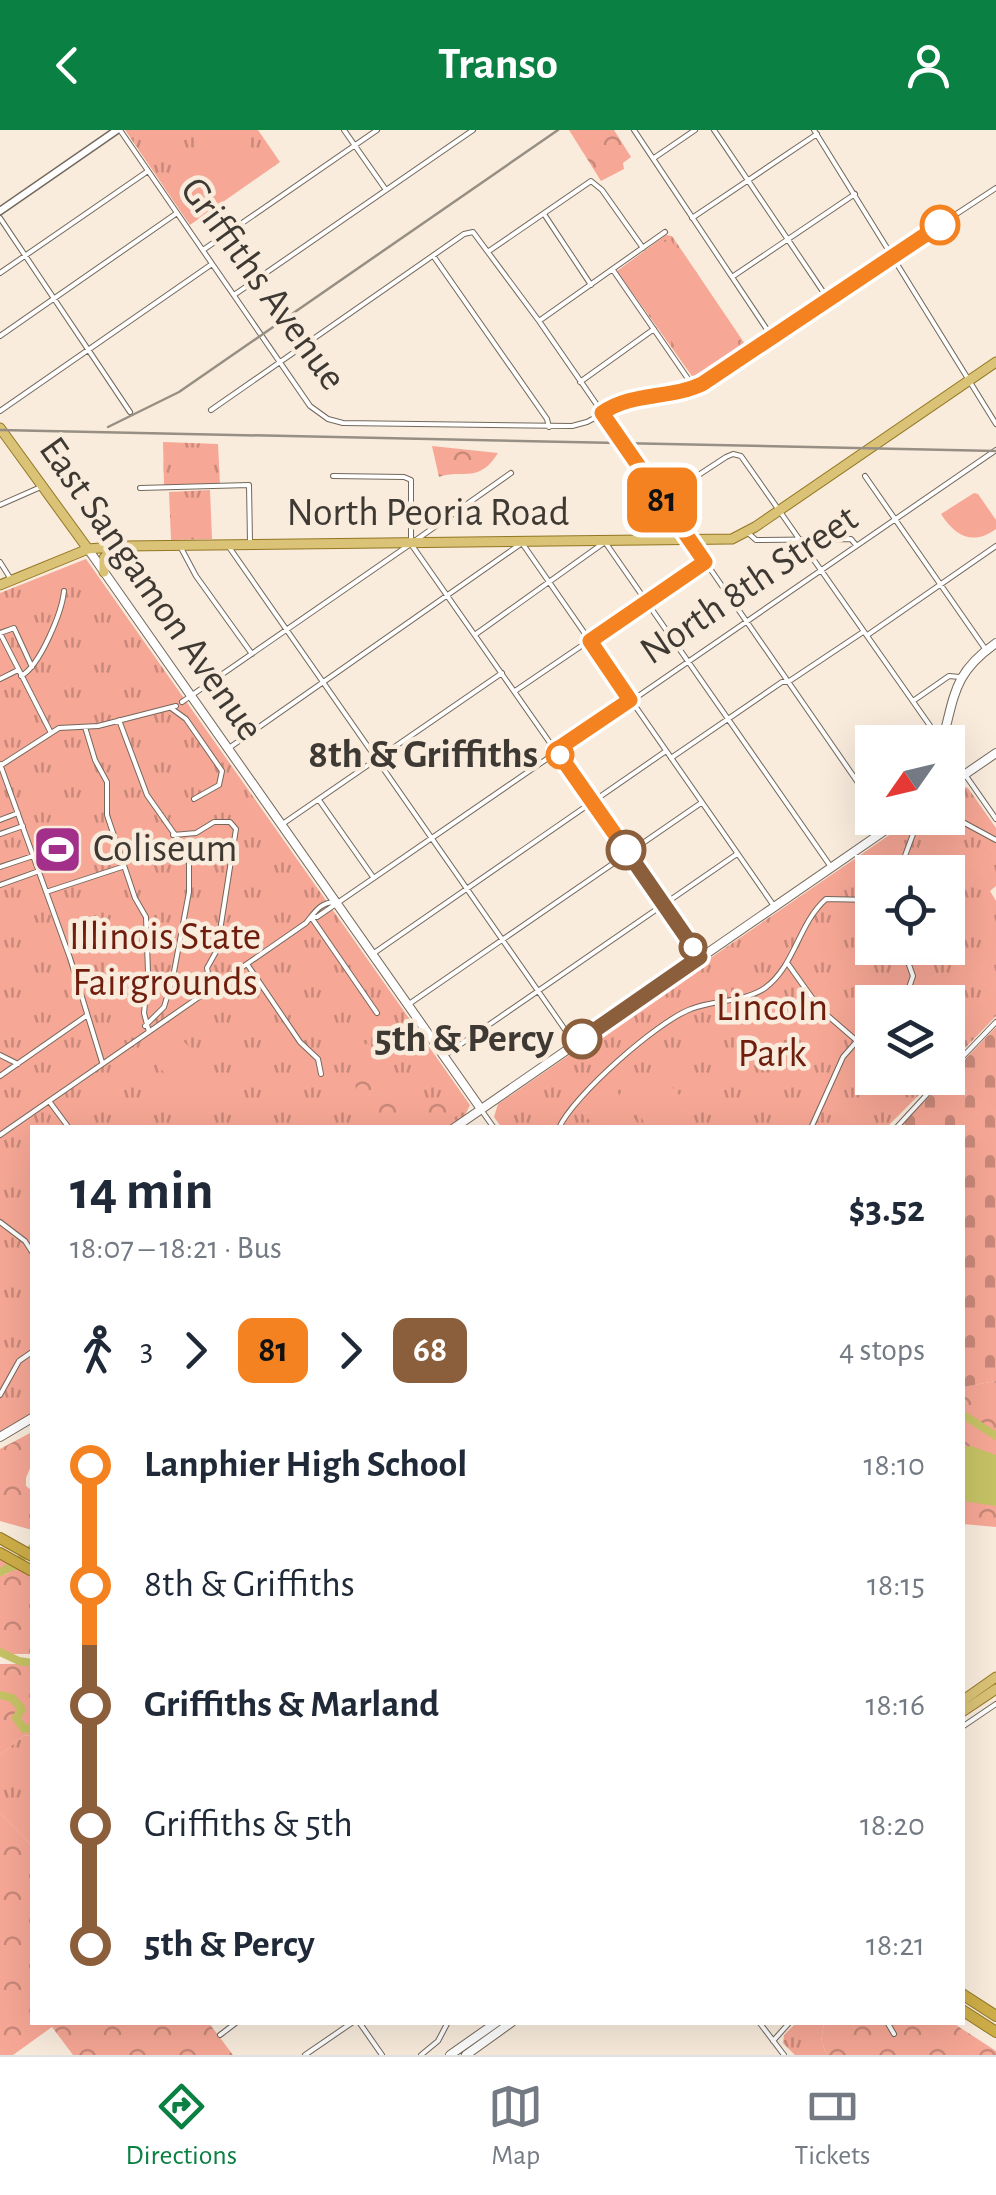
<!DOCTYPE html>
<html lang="en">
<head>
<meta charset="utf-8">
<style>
	:root { --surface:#fff; --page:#f2f2f3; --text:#1f2937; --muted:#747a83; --line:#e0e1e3; --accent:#0b8043 }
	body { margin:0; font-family:"Alegreya Sans",sans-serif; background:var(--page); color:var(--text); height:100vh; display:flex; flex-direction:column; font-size:38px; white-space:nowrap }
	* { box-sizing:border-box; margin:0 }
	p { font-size:32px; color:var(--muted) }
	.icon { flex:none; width:55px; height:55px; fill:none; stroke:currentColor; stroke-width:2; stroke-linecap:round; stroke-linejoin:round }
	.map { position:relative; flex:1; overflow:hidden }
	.side { position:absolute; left:30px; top:995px; width:935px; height:900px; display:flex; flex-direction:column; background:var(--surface); border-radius:0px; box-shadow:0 10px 40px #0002 }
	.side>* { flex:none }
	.badge { padding:0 20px; border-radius:15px; font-size:35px; line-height:65px }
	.needle { width:65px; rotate:236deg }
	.fabs { position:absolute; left:855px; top:595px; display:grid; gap:20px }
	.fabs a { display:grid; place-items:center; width:110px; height:110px; border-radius:0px; background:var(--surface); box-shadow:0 10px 40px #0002; font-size:50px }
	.map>.badge { position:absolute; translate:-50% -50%; box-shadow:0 0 0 5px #fff }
	.legs { display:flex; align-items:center; gap:15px; height:110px; padding:0 40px; font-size:32px }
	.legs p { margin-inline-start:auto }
	.head { display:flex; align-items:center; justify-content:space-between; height:170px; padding:0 40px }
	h1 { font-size:55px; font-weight:600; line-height:75px }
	ul { padding:0 40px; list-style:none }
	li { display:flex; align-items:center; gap:35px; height:120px; font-size:38px }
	li i { display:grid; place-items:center; width:15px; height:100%; margin:0 12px; background:currentColor }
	li i::after { content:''; width:25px; height:25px; margin:-12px; border:8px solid; border-radius:50%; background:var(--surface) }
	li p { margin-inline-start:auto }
	li:first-child i { background:linear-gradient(#0000 50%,currentColor 0) }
	li:last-child i { background:linear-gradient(currentColor 50%,#0000 0) }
	header { display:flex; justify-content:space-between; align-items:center; height:130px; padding:0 40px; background:var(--accent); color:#fff; font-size:45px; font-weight:600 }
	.menu { display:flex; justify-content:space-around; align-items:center; height:140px; border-top:2px solid var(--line); background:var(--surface); font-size:28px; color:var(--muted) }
	.menu a { display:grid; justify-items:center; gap:5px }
	.menu .current { color:var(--accent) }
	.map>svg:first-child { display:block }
</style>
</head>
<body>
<header><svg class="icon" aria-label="back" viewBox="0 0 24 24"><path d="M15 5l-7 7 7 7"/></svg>Transo<svg class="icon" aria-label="person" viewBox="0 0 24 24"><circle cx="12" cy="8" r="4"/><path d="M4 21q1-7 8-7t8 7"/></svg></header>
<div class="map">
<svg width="996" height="1925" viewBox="0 0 996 1925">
	<defs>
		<pattern id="grass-tufts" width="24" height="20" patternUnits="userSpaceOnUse" patternTransform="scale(2.5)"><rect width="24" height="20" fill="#f7a795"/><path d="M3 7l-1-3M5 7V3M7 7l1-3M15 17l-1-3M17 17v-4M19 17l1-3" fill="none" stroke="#c9897a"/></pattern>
		<pattern id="forest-crowns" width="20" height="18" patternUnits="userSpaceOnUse" patternTransform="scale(2.5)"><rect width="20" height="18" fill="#f7a795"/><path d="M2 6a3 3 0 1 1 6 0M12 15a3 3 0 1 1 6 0" fill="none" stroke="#c9897a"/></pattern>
		<pattern id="cemetery-stones" width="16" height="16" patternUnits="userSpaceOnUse" patternTransform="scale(2.5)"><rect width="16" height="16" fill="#f7a795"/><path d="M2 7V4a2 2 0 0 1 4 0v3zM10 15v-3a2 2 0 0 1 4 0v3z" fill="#c9897a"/></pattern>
	</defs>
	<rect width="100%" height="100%" fill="#f9ecdd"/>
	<path fill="url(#grass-tufts)" fill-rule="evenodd" d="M125,0h133l22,32 -90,63z
		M666,105l6,1 75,111 -48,33 -5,-1 -77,-108z
		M163,312l55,2 2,40 -56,2z
		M210,360l2,49 -41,1 -2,-48z
		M86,429l384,546 -5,10 -17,12 -416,1v287l-32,18v-840z
		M962,656l6,2 28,40v58l-6,5 6,10v115l-48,50v-64h-76v76h64l-49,49 -385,1 -8,-11 4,-13 416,-286h34v-23zM872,742h76v76h-76z
		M32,1605v111l-32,-33v-58l23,-19z
		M796,1893h28l-3,18 6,14h-32l-12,-12 1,-8z"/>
	<path fill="url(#forest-crowns)" d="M569,0h45l17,27 -8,6 1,6 -23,12z
		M432,316l66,7c-20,32 -36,15 -59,24z
		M382,900l4,9 -10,34 7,12 31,24 27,-13 5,6 7,1 5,12 -18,12h-85l4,-3c-1,-8 0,-19 -1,-25 -4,-22 -10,-37 9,-56l5,4 3,-2 -1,-12z
		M996,1251v146l-33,-3 -1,-137z
		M32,1302v31l-6,15v8l6,5v39l-32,-9v-72z
		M0,1429l8,4 -4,12 12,-7 16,10v76h-32z
		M0,1534h32v71l-9,1 -23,19z
		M0,1683l32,33v176l177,1 24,32h-160l-21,-28 -39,28h-13z
		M824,1893h129l43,28v4h-169l-6,-14z"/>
	<path fill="url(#cemetery-stones)" d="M996,897v354l-33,6 -1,-259 -62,-1z"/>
	<path fill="#f7a795" d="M211,0h38l1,4c3,24 -4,42 -25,55l-31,-40 1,-9z
		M193,40l22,30 -28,20 -23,-33z
		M670,108l27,51 -43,29 -31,-44z
		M706,162l33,53 -1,4 -42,27 -31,-44v-6z
		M974,363l4,1 18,26v9c-23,17 -41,7 -55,-15z
		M156 927a18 18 0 1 1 36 0a18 18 0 1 1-36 0Z
		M186,947c21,7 21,31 26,50h-39l-6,-36 7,-10z
		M609,949l29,45 -9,3h-31l-21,-17z
		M651,951l21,6 16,17 -33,23h-8l-23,-37z"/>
	<path fill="#c6c365" d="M971,1316l25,9v51l-33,-5v-54z"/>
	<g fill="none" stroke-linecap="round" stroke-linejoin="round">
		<path stroke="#c6c365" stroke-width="8" d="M962,1284l34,22
			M0,1442l13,-6 19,-18
			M0,1522l19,9 13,2
			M0,1565l12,3 10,11 -6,9 8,11 8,-1"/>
		<defs>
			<path id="minor" d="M120,0l190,276 18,13 15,4 229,3 15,-4 43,-23 60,-10 306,-201
				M344,0l42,60
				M634,0l138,207
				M714,0l114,169
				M814,0l182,294
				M654,28l41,-28
				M544,84l47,71
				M0,88l130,194
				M692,88l125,-84
				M203,120l174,-120
				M489,121l102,-70 11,9 41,58
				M434,127l113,162 2,8
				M613,140l80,116
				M0,143l148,-102
				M732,147l123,-83
				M234,165l239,-165
				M539,191l126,-89
				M0,206l177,-123
				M580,252l74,-53
				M211,280l253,-176 9,-2 66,89 333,482
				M0,281l212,-147
				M333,346l71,1 7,3v64l288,412
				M865,346l121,174
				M140,358l109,-3 1,56
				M662,369l64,-42 7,-3 8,2 199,284
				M0,375l43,-19
				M747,402l9,8 95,-1 5,6
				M416,410l95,-67
				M180,416l16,30 56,78
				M229,417l346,497
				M0,432l12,19
				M0,503l51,100
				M0,503l14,-5 18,39
				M476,504l129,-92 226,325
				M869,504l127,-88
				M21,546c19,-10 41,-64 43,-85
				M0,549l18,-9
				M515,561l190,-129
				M913,571l36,-25 11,1
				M182,572l227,-157
				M171,578l15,11 36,52 -3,14 -25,14
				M119,590l28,75 38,54 4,13v30l-16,85 -9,30 -19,19
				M85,597l10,33 12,22v33l28,83 11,19 2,55 -4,41 5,19
				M229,618l293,-205 252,363
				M948,620l48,69
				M671,628l111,-76h6l75,-50
				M0,634l70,194 32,104
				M0,636l59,-38 39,-2 78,-20
				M319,670l54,77
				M883,688l7,9
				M0,690l18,-7
				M281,695l221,-152
				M917,695l42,-5 37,20
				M0,704l23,-8
				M173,705l23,-2 18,-11h16l6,7 -19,121 -10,18 4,20
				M0,737l33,-11
				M899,742l20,-54
				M0,755l39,-14
				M46,762l76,-25
				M311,787h6l679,-467
				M311,787l66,96
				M903,818l10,28 -9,26
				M374,823l292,-202
				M247,834l53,78 18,17 3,15
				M788,834l32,45 37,32
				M409,874l292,-201
				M0,925l18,9
				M445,925l292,-201
				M948,942l48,-50
				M0,946l86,-60
				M49,971l20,27
				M482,981l12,17
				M559,998c14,-32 99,-107 132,-119 22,-9 54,-7 74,-21 30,-22 33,-64 61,-89l46,1
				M811,998l32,-71 14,-16 15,-4
				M896,998l46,-50
				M0,1005l306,-212c9,-11 14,-21 30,-21
				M0,1092l25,19 7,11
				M0,1265l19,-34 13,-9
				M962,1597l34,-23
				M359,1892l23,33
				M759,1892l25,33
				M887,1892l7,12
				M220,1905l17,-13
				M773,1911l17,-19
				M305,1925l48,-33
				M421,1925l17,-14 10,-19"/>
			<path id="tertiary" d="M0,81l117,-81"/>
			<path id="secondary" d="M88,419l393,560
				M942,612c13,-47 11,-69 54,-99
				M948,656l48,-33
				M454,998l449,-310
				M0,1307l32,-19
				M450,1925l47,-33
				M466,1925l46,-33"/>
			<path id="primary" d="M0,298l88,121
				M104,442v-14l9,-10
				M0,455l88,-36 36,-3 608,-7 23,-12 241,-165
				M962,1571l34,-24
				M962,1582l34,-23"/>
			<path id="trunk" d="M0,1408l32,18
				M0,1423l32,18
				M962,1864l34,22
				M962,1880l34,22"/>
		</defs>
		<use href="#minor" stroke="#73685b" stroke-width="6"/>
		<use href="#tertiary" stroke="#73685b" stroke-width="9"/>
		<use href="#secondary" stroke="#73685b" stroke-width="10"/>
		<use href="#primary" stroke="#937723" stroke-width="11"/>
		<use href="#trunk" stroke="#937723" stroke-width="12"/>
		<use href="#minor" stroke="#fff" stroke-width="4"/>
		<use href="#tertiary" stroke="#fff" stroke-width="6"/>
		<use href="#secondary" stroke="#fff" stroke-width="8"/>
		<use href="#primary" stroke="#dac276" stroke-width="9"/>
		<use href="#trunk" stroke="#ceae48" stroke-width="10"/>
		<path stroke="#978f84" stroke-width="2.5" d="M108,297l71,-35 379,-262
			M0,300l996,21"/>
	</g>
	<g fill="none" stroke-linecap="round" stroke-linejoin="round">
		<defs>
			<path id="line-1" d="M626,720l-70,-100 74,-50 -40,-59 115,-79 -103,-149c30,-21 68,-14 100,-29l238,-159"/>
			<path id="line-2" d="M582,909l118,-82 -74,-107"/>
		</defs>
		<use href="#line-1" stroke="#fff" stroke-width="22"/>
		<use href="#line-2" stroke="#fff" stroke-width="22"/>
		<use href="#line-1" stroke="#f58220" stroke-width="15"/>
		<use href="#line-2" stroke="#8b5e3c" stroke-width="15"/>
	</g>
	<defs>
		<symbol id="stadium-square" viewBox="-11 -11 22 22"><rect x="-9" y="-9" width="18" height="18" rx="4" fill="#a22f8a" stroke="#f9ecdd"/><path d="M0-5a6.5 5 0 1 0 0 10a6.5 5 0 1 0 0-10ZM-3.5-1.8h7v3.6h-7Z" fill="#fff"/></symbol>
	</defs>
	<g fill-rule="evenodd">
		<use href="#stadium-square" x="30" y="692" width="55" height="55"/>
	</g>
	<g fill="#fff" stroke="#f58220" stroke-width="5">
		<circle cx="940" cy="95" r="18"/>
		<circle cx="560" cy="625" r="12"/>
	</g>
	<g fill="#fff" stroke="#8b5e3c" stroke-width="5">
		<circle cx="626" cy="720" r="18"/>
		<circle cx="693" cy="817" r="12"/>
		<circle cx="582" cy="909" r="18"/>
	</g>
	<g text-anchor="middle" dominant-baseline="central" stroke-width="9" stroke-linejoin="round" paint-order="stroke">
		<g font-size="40" fill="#3e3933" stroke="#f9ecdd">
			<text transform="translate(263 154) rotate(54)">Griffiths Avenue</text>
			<text x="428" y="383">North Peoria Road</text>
			<text transform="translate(749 455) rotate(-34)">North 8th Street</text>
			<text transform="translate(151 459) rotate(55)">East Sangamon Avenue</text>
		</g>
		<g font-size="40" font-weight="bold" fill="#3e3933" stroke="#f9ecdd" text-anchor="end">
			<text x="538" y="625">8th &amp; Griffiths</text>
			<text x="554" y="909">5th &amp; Percy</text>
		</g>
		<g font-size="40" fill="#3e3933" stroke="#f9ecdd" text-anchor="start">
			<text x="93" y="719">Coliseum</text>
		</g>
		<g font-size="40" fill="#6f1d0d" stroke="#f9ecdd">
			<text x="165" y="807">Illinois State<tspan x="165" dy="46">Fairgrounds</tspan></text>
			<text x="772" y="878">Lincoln<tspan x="772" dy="46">Park</tspan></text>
		</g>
	</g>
</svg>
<div class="fabs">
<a><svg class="needle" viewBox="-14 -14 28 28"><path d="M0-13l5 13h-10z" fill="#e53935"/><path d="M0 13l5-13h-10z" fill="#747a83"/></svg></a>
<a><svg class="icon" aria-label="locate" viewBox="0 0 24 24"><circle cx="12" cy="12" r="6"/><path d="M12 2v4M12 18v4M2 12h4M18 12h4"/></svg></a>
<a><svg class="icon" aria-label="layers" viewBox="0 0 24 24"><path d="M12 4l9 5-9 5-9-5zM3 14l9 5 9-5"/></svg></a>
</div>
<b class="badge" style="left:662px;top:370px;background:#f58220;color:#111">81</b>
<section class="side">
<div class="head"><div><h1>14 min</h1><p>18:07 – 18:21 · Bus</p></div><b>$3.52</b></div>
<div class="legs"><svg class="icon" aria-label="walk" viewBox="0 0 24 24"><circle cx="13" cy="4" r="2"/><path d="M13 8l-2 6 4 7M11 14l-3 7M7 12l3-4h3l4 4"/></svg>3<svg class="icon" aria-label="forward" viewBox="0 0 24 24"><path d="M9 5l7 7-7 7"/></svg><b class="badge" style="background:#f58220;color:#111">81</b><svg class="icon" aria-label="forward" viewBox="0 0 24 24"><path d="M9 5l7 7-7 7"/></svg><b class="badge" style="background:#8b5e3c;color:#fff">68</b><p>4 stops</p></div>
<ul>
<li><i style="color:#f58220"></i><b>Lanphier High School</b><p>18:10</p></li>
<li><i style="color:#f58220"></i><span>8th &amp; Griffiths</span><p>18:15</p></li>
<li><i style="color:#8b5e3c"></i><b>Griffiths &amp; Marland</b><p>18:16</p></li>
<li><i style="color:#8b5e3c"></i><span>Griffiths &amp; 5th</span><p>18:20</p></li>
<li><i style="color:#8b5e3c"></i><b>5th &amp; Percy</b><p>18:21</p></li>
</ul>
</section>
</div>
<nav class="menu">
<a class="current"><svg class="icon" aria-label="directions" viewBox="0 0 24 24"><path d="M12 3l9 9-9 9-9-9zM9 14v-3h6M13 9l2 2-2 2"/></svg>Directions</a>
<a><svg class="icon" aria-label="map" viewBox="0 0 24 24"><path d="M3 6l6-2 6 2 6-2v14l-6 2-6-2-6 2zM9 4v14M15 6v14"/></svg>Map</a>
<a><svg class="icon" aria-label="tickets" viewBox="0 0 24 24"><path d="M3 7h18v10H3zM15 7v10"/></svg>Tickets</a>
</nav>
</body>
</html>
